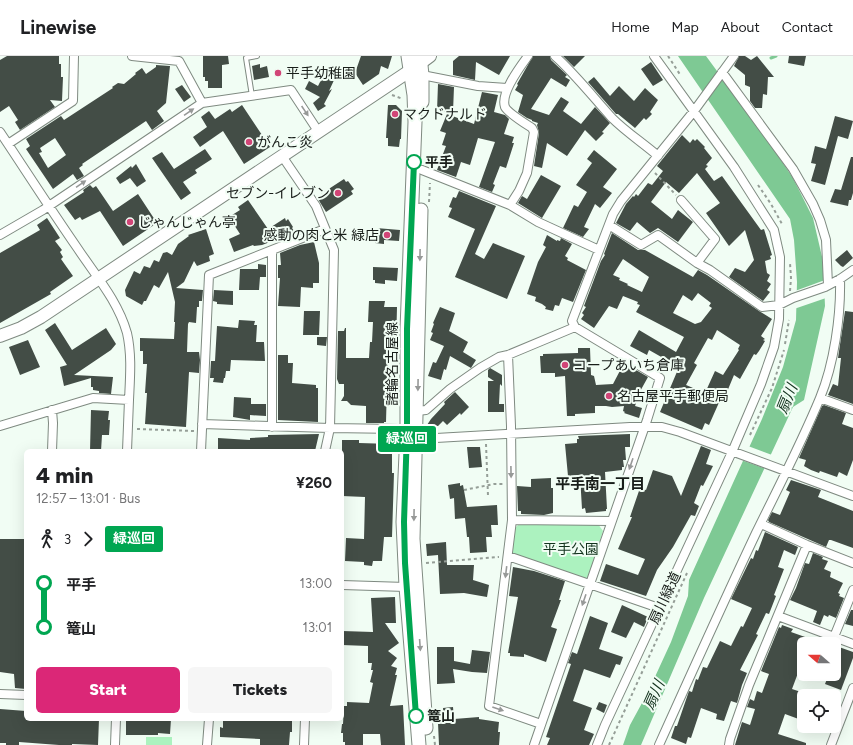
<!DOCTYPE html>
<html lang="en">
<head>
<meta charset="utf-8">
<style>
	:root { --surface:#fff; --page:#f6f6f6; --text:#202124; --muted:#757577; --line:#e0e0e0; --accent:#db2777 }
	body { margin:0; font-family:Figtree,"Noto Sans JP",sans-serif; background:var(--page); color:var(--text); height:100vh; display:flex; flex-direction:column; font-size:15px; white-space:nowrap }
	* { box-sizing:border-box; margin:0 }
	p { font-size:13px; color:var(--muted) }
	.icon { flex:none; width:22px; height:22px; fill:none; stroke:currentColor; stroke-width:2; stroke-linecap:round; stroke-linejoin:round }
	.map { position:relative; flex:1; overflow:hidden }
	.sheet { position:absolute; left:24px; top:393px; width:320px; height:272px; display:flex; flex-direction:column; background:var(--surface); border-radius:6px; box-shadow:0 4px 16px #0002 }
	.sheet>* { flex:none }
	.badge { padding:0 8px; border-radius:3px; font-size:14px; line-height:26px }
	.needle { width:26px; rotate:290deg }
	.tools { position:absolute; left:797px; top:581px; display:grid; gap:8px }
	.tools a { display:grid; place-items:center; width:44px; height:44px; border-radius:6px; background:var(--surface); box-shadow:0 4px 16px #0002; font-size:20px }
	.map>.badge { position:absolute; translate:-50% -50%; box-shadow:0 0 0 2px #fff }
	.legs { display:flex; align-items:center; gap:6px; height:44px; padding:0 12px; font-size:13px }
	.legs p { margin-inline-start:auto }
	.head { display:flex; align-items:center; justify-content:space-between; height:68px; padding:0 12px }
	h1 { font-size:22px; font-weight:800; line-height:30px }
	.button { display:flex; gap:8px; margin-top:auto; padding:8px 12px }
	.button a { flex:1; height:46px; border-radius:6px; background:var(--accent); color:#fff; font-size:16px; font-weight:800; line-height:46px; text-align:center }
	.button a+a { background:var(--page); color:var(--text) }
	ul { padding:0 12px; list-style:none }
	li { display:flex; align-items:center; gap:14px; height:44px; font-size:15px }
	li i { display:grid; place-items:center; width:6px; height:100%; margin:0 5px; background:currentColor }
	li i::after { content:''; width:10px; height:10px; margin:-5px; border:3px solid; border-radius:50%; background:var(--surface) }
	li p { margin-inline-start:auto }
	li:first-child i { background:linear-gradient(#0000 50%,currentColor 0) }
	li:last-child i { background:linear-gradient(currentColor 50%,#0000 0) }
	header { display:flex; align-items:center; gap:24px; box-sizing:border-box; height:56px; padding:0 20px; background:var(--surface); border-bottom:1px solid var(--line) }
	header strong { font-size:19px }
	nav { display:flex; gap:22px; margin-inline-start:auto; font-size:14px }
	.map>svg:first-child { display:block }
</style>
</head>
<body>
<header>
<strong>Linewise</strong>
<nav><a>Home</a><a>Map</a><a>About</a><a>Contact</a></nav>
</header>
<div class="map">
<svg width="853" height="689" viewBox="0 0 853 689">
	<rect width="100%" height="100%" fill="#f1fdf4"/>
	<path fill="#acf2bf" d="M520,467l78,1 5,7 -15,46 -6,3 -68,-24 -2,-6 2,-21z
		M146,681h26v8h-26z"/>
	<path fill="#7ec994" d="M678,0h28l58,79 29,43 20,40 10,43 2,45 -21,94 -11,7 -89,191 -63,147h-18l7,-20 18,-33 23,-50 17,-46 1,-16 73,-161 21,-52 13,-47 1,-38 -3,-42 -4,-21z"/>
	<path fill="#f1fdf4" d="M825,224l1,18 -32,11 1,-18z
		M748,390l24,9 -6,14 -25,-9z"/>
	<g fill="none" stroke-linecap="round" stroke-linejoin="round">
		<path stroke="#7ec994" stroke-width="3" d="M771,2l5,-2"/>
	</g>
	<path fill="#434d46" fill-rule="evenodd" d="M7,0h52v8h2v13h2l-1,24 -12,-1 5,7 -35,23 -5,-8 3,-2 -9,-14 -9,6v-52z
		M203,0h25l1,8 -7,1v23h-14v-7h-3v-4h-2z
		M361,0h31l-4,13 -7,-3 -2,8 -16,11 -8,-12z
		M459,0h51l-11,19 -23,-13 -1,18 -22,-5v-14z
		M533,0h17l1,4 16,15 -2,2 5,3 -4,7 -15,-9 -20,31 18,6 12,-18 8,5 -6,9 18,13 14,-17 15,16 -8,9 2,1 -8,8 -11,-11 -18,26 -20,-13 -5,25 -8,-2 5,-33 -2,-8 1,-2 -6,-2v-1l-5,-2 -9,-6 5,-17 -8,-5 3,-5 -1,-1z
		M563,0h22l-11,11z
		M739,0h6l6,4 6,-4 17,21h-6l-1,18 -4,-1 -1,14h-7l-5,-7v-14l-5,-2v-10l-11,-9z
		M789,0h17l-2,10 -16,-3z
		M651,6l12,18 -10,6 -12,-17z
		M260,8v4l7,-2 2,11 -15,3 -2,-14z
		M156,9l14,1 -4,37 -9,8 7,10 -12,9 -6,-9 -64,43 1,1 -4,3 5,8 -7,4 -4,-6 -20,15 -27,-40 4,-3 -4,-7 35,-23 3,4 49,-32 -1,-1 6,-4 6,1 12,-10 -1,-1 7,-5 4,6 10,-7zM55,82l11,17 -18,13 -9,-15 3,-1 -2,-4z
		M325,16l10,6 -6,13 3,-2 -8,15 2,2 -8,5 -5,-8 7,-6 -15,-8 4,-8 9,5z
		M594,21l16,19 9,-10 15,15 11,-13 13,12 -8,12 2,2 -6,6 -2,-2 -9,10 -17,-14h-2l-28,-32z
		M438,28l16,3 -1,25 -16,-1z
		M182,29l9,12 -7,5 -9,-13z
		M482,36l16,3 -4,17 11,3 4,4 -5,15 10,3 -2,6h2l-8,25 -6,-2 -7,18 2,1 -3,7 -13,-5 16,-45 -17,-4 -8,27 -9,-3 -5,15 -19,-7 9,-24 -4,-1 4,-12 -6,-2 7,-17 27,10z
		M242,49l28,42 -26,17 -21,-33 -23,16 -7,-10 14,-10 -6,-10 8,-6 6,8 15,-10 2,3z
		M388,49h8l6,6 -1,28h-1l-1,8 -11,-1v-8h-2z
		M835,60l18,5 -5,18 -10,-3 -13,49 -14,-4 5,-17 -5,-1 4,-17 11,3z
		M682,79l8,8 3,-4 2,2 2,-2 8,8 -1,1 8,10 -6,7 2,1 -3,3 9,12 8,-5 39,54 3,-1 8,26 -2,1 1,3 -6,2 2,12 3,2 -3,6 4,3 -4,6 3,2 -7,9 -34,-24 6,-9 10,4 9,-12 -9,-30 -16,16 -23,-33 14,-10 -23,-30 -18,20 -13,-11 -15,20 21,17 6,-9 15,12 -15,20 -20,-14 -8,5 -13,-11 -7,9 -14,-8 10,-19 7,-8 1,1 2,-3 2,2 10,-13 4,2 11,-14 -6,-5z
		M205,93l7,10 -17,11 2,3 -14,9 8,11 -10,7 -29,-42 10,-6 12,17z
		M594,94l23,19 -14,18 9,6 -12,15 -5,-4 -11,23 5,2 -6,8 -20,-9 11,-23 4,2 9,-15 -11,-7 16,-22 -5,-4z
		M851,101h2v36l-2,7h-2l-1,6 -18,-4 5,-13 6,1z
		M136,108l10,17 -9,6 -7,-9 -10,6 -4,-6 15,-12 1,2z
		M541,119l20,11 -19,32 -24,-15 4,-7 5,3z
		M344,123l2,3 2,-1 6,8 -3,2 2,3 -27,18 -8,-13 4,-3 -1,-2z
		M90,129l3,3 3,-2 17,25 25,-17 19,29 -34,23 -23,-35 -18,9 -2,-3 -5,3 -11,-15 20,-13 -1,-2z
		M459,135l37,15 -21,48 9,5 9,-16 32,13 -18,43 -52,-22 20,-48 -27,-12 4,-9 -3,-1 4,-10 3,1z
		M248,144l20,29 17,-11 1,3 2,-2 5,8 -1,1 2,3 -16,11v-3l-16,6 -8,1 -1,-1 -19,7 -5,-13 11,-5 -11,-17 11,-7 -2,-3z
		M47,162l13,20 -5,3 7,9 -2,2 3,5 -2,2 12,17 -23,16 1,2 -51,29v-70l40,-23 -3,-5z
		M376,172l24,2 -1,11 -15,-1v4l-9,-1z
		M206,173l8,25 -5,2 1,5 -13,5 -3,-5 -10,21 -8,6 27,2 -1,11h-3v6h-2l-1,16 -7,-1 -1,2 -1,28h12l1,8 -1,13 -10,-1 -3,55 -41,-3 2,-31h-2l2,-29h-4v-13h-3v-13l34,1 1,-17h-1l1,-20 -7,-30 -9,16 -5,-3 -8,16h-2l-2,4 -16,-9 -1,-6 9,-19 6,3 4,-8 6,2 4,-8 5,2 4,-9 4,-1 5,3 6,-11 11,-8 -1,-1z
		M612,177l26,17h7l48,27 5,-7 9,5 52,36 13,8 -11,17 4,3 -2,1 2,1 -6,10 -3,4 -2,-1 -14,25 -6,-4 -10,24 -3,-1 -12,27 -4,-2 -3,7 -42,-18 19,-45 -30,-17 -2,5 -17,-9 9,-16 37,22 8,-15 -48,-25 4,-7 -3,-1 1,-2 -15,-6 -6,13 -8,-3 -15,22 -13,-9 3,-4 -2,-2 4,-6 -2,-1 17,-45 4,-6 -1,-1zM623,203l26,18 -7,15 -15,-7 1,-1 -9,-4 1,-2 -7,-3zM698,237l13,10 -2,3 3,2 -11,14 -6,2 -22,-11 10,-18 9,6zM717,274l23,15 -2,4 1,1 -16,25 -8,-4 -10,22 -19,-8 11,-20 -3,-2 14,-25 4,2z
		M547,179l10,6v-1l3,1 1,-3 11,6 -7,12 3,2 -1,2 19,10 -13,32 -11,-4 -3,8 -4,-1 -2,6 -8,-2 1,-2 -4,-3 -7,-3 1,-4 -9,-3 11,-32 8,-15 -3,-2z
		M314,186l5,21v20h-6v5l-12,-1 -1,20 -22,-1 2,-28h-2v-13h3l-1,-12 20,-8z
		M847,194l6,8 -10,9 -2,-1 -6,-6z
		M258,208l8,1v12h-6l-1,13h-20l1,-21h18z
		M373,211l25,1 -1,13 -12,-1v4l-10,-1v-3h-2z
		M214,234l19,1v14l-16,-1v-2l-4,-1z
		M369,245h16l-1,6h13l-1,40h-8l-2,75h-2v1h-18v-17l-15,-1 -4,-4h-6l3,-5v-12h-5l-2,-5 1,-48h6l1,-3h1v30h23l1,-16h2l1,-20h-5z
		M440,251l15,6 -6,18 19,11 -5,10 13,8 -5,8 -21,-12 -4,14 -2,-1 -3,11 -13,-4 5,-14 3,1 8,-17 -14,-6 3,-7 -2,-1 3,-8 -1,-1z
		M304,255h16l-1,24h-16z
		M845,255l8,1v92l-25,-9 5,-11 5,2 3,-28h-3z
		M239,264l16,1 -1,4h3l-1,17h8l1,19 -34,-1 -1,11h-4l-1,7h-1l-1,5 -10,-1 1,-4h-4l1,-17h4l2,-35 21,2z
		M55,267l17,27 34,-22 10,16 -5,6 -37,25 39,2 -2,17 -12,-1v-2l-6,-1v-3h-2v-9l-27,8 -4,-19 7,-2 -22,-35z
		M317,281h10l-1,9 -9,-1z
		M28,284l12,27 -20,8 -11,-28z
		M578,292h12l1,27 3,1 2,9 17,-1 11,-21 24,14 -10,18h1l-4,11 7,2 -3,10 -15,-5 1,-1 -2,-1 1,-5 -12,1 -6,-1h-11v7l-20,1v2h-8l-2,-40 -10,1v-4h-14l-1,-17h3v-2l35,-1z
		M278,299h10v8h5l-1,20 24,2v3h2v34l-40,-2z
		M490,312l12,7v11l-2,-2 -1,20h5v8h-16v-31h6l-6,-4v-7z
		M455,336l14,15 -8,8 -1,-2 -13,12 -4,-4 -5,5 -11,-1 4,-6 14,-15 -1,-2z
		M234,341l17,1v6h15v12l-16,-1v5l-17,-3z
		M824,349l22,8 -4,11 11,4v32l-6,16 -8,-4 -2,5 -17,-6 -1,2 -8,-3 -7,-4 2,-6 -7,-2 23,-52z
		M91,354l18,1 -1,9h2l-1,15h-7l-1,16h-11z
		M319,378l-4,17h-97v-13l32,2v-2l18,-1v-2z
		M630,378v13h-5l1,13h-3l1,7h-2v3l-17,2 2,37h-1v2l-20,2 -1,-5 -3,1 -2,-34 -12,1 -3,-32 12,-1v-4h2l-1,-3z
		M342,384h17v3l33,1v29h2l-2,64h-8l-2,24h-9l-1,5 -8,-1v-3l-19,-1 1,-23 18,1 1,-42 -23,-1z
		M701,390l10,4 -5,14 7,2 -10,20 -2,-1 -7,18 5,3 -4,10 -4,-1 -18,32 -16,23 -11,26 -46,-15 6,-17 32,11 7,-16 -27,-10 14,-32h-2l10,-29 6,2 7,-20 19,6 9,20z
		M467,391h13l2,20 -13,1z
		M551,422v10h2v25l-9,2 -23,-1v-3h-3l-1,-25 14,1v-8z
		M791,424l30,10 -3,7 35,14v37l-22,-8h-2l-3,7 -57,-25 -1,-2 4,-8 8,3 10,-23 -4,-2z
		M460,427v3l3,-1 4,22 30,-2 1,20h-7l1,12h-6l1,15 -17,1 -1,-16h-2l-2,-19 -10,1 -1,-21 -4,1 -2,-14z
		M765,476l33,15 -3,8 -11,-5 -6,17 6,2 -10,26 2,1 -7,18 -3,-1 -10,21 2,1 -18,35 7,3 -5,12 -5,18 -6,-2 -7,20 -8,-2 1,-5 -16,-6 -10,30 -3,-1 -2,7 -15,-6 4,-12h2l12,-35 3,1 4,-13 2,1 5,-13 4,1 13,-27 11,5 10,-20 2,1 9,-19 -21,-9 20,-41 2,1 3,-9 2,1z
		M0,483h26v121h-2v16l2,1v12l-11,-1 -1,-14 -14,-2z
		M446,486l1,23h27l-1,15 16,5 -2,12 -23,-4 -24,1 -2,-39 -11,1 -1,-12z
		M813,497l10,4 -1,2 6,2 -4,8 7,3 -1,5 13,6 -5,10 2,1 -1,2 5,2 -8,20 -7,-3 -1,2 -4,-2 -4,10 -7,-3 4,-11 -27,-11 6,-12 9,-25 4,1z
		M513,511l21,4 31,10 -6,19h2l-10,27 6,2 -11,33 -22,-8v3l-14,-1v-3h-2l10,-56 -9,-1z
		M395,541l1,26h-11l14,20 -11,8 9,7 -6,8 6,2 -2,7h2l-7,31 13,-1 2,40h-24l-1,-11h-17v11h-18v-3h-2v-9h-2l1,-9h1l1,-18h3v-4l22,1 4,-20 -3,-1 3,-12h-2l1,-7h-4v-17l-26,-1v-14l31,1 -2,-34z
		M622,549l26,12 -4,10 -10,-5 -8,16 -15,-6z
		M851,554h2v16l-8,-2z
		M590,560l18,7 -9,26 24,8 -3,8 -4,-1 -6,14 -26,-9 -11,32 19,7 -8,22 10,4 -5,11h-42l3,-7 -4,-1 25,-73 -3,-1 4,-11 5,2z
		M782,569l11,4 -2,3 31,11v1h-18v19l-4,11 -2,-1 -6,16 12,4v28l-19,-7 -7,20 28,9v2h-71l7,-23 8,3 5,-16 -8,-2 3,-8 4,2 3,-10 5,2 7,-19 -8,-3 18,-44 2,1z
		M437,591h17v14l16,3 2,-14 18,2 -3,21 -15,-1 -19,-3 2,14 -18,1z
		M839,591l14,5v6l-12,32 -16,-6 4,-10h5v-14z
		M599,646l8,3 -3,8 -8,-4z
		M453,651l1,12 25,-2v2l20,3 -1,10h2l-1,13h-60l-1,-22 6,-1 -1,-14z
		M0,653l26,2v8h73l-1,26 -26,-1v1h-13l-40,-3v3h-13v-2h-6z
		M126,663h45l-1,15 -12,-1v2h-32z
		M223,663h68l-1,2h2v11h-2l-1,13h-29v-6l-40,-2v-10l3,1z"/>
	<g fill="none" stroke-linecap="round" stroke-linejoin="round">
		<defs>
			<path id="lane" d="M252,40l-6,-38 11,-2"/>
			<path id="street" d="M132,0l47,5 23,42 89,-13 27,41
				M555,0c21,19 38,41 57,62 14,14 31,25 46,38
				M722,16l71,97 20,35 7,16 6,20 2,45
				M422,19l56,11 29,2
				M0,76c26,39 51,78 78,117 18,27 40,52 49,84 5,22 3,45 2,67
				M8,88l65,-43 1,-45
				M282,100l34,50 18,44 -4,178 69,1 8,2 8,6 21,1 194,-11h32l18,5 173,64
				M422,114l88,35 28,17 61,28
				M681,144l34,39 -18,24
				M510,149l9,-14 8,-18 7,-41 -2,-4c-6,-4 -24,-15 -27,-21 -5,-14 15,-40 23,-51
				M609,169l32,20 17,-10 39,28 13,7 52,37 17,-2 14,-7 32,-11 15,-8 13,-9
				M0,179l43,-25 159,-107
				M575,271l-3,-6 41,-107 8,-13 73,-90 40,-55
				M508,299l3,71 1,94 -23,186 52,18
				M820,342l33,12
				M417,355l9,-1 24,-21 30,-21 19,-11 9,-2 67,-28 85,51 -13,42 -113,325
				M202,368l128,4 -5,23
				M0,370l93,-28 36,2 -2,51
				M272,371v-177
				M52,395l1,-28 -1,-13
				M201,395l8,-176 116,-46
				M512,464l99,1
				M761,468l46,21 46,18
				M508,500l151,52
				M342,529l64,2
				M778,560l75,28
				M834,581l19,-47
				M0,638l26,1
				M115,689l1,-26
				M207,689l2,-26
				M304,689l1,-26
				M597,689l8,-20 127,-273 29,-68 13,-37 5,-28 1,-62 -6,-27 -40,-63 -80,-111
				M659,689c32,-71 64,-142 97,-212 22,-45 45,-89 64,-135 14,-34 21,-82 20,-119
				M729,689l1,-6 19,-54 58,-140
				M831,689l22,-57"/>
			<path id="secondary" d="M0,280l21,-8 20,-11 370,-247 19,-14"/>
			<path id="primary" d="M408,0l6,39 1,27 -8,207v102l-4,91 3,65 13,158
				M420,0l2,19v27
				M421,154l-8,329 13,189"/>
		</defs>
		<use href="#lane" stroke="#7f8a81" stroke-width="6"/>
		<use href="#street" stroke="#7f8a81" stroke-width="10"/>
		<use href="#secondary" stroke="#7f8a81" stroke-width="14"/>
		<use href="#primary" stroke="#7f8a81" stroke-width="15"/>
		<path stroke="#959e97" stroke-width="2" stroke-dasharray="3 3" stroke-linecap="butt" d="M668,0l13,20
			M392,39l11,4
			M655,117l21,22
			M758,129l13,19 11,20
			M429,146l1,-19
			M790,235l1,-13 -1,-15
			M785,288l4,-24
			M137,373l57,2
			M750,379l22,-47 12,-38
			M486,388l2,52
			M464,434l30,-6h10
			M426,507l73,-6
			M434,680l1,9
			M609,689l78,-172"/>
		<use href="#lane" stroke="#fff" stroke-width="4"/>
		<use href="#street" stroke="#fff" stroke-width="8"/>
		<use href="#secondary" stroke="#fff" stroke-width="12"/>
		<use href="#primary" stroke="#fff" stroke-width="13"/>
	</g>
	<defs><path id="oneway-solid" d="M-6-.8H1V-3.2L6.5 0L1 3.2V.8H-6Z"/></defs>
	<g fill="#979998">
		<use href="#oneway-solid" transform="translate(305 55) rotate(56)"/>
		<use href="#oneway-solid" transform="translate(189 56) rotate(-34)"/>
		<use href="#oneway-solid" transform="translate(81 128) rotate(-34)"/>
		<use href="#oneway-solid" transform="translate(420 199) rotate(91)"/>
		<use href="#oneway-solid" transform="translate(418 329) rotate(91)"/>
		<use href="#oneway-solid" transform="translate(631 408) rotate(109)"/>
		<use href="#oneway-solid" transform="translate(511 416) rotate(89)"/>
		<use href="#oneway-solid" transform="translate(414 459) rotate(91)"/>
		<use href="#oneway-solid" transform="translate(506 516) rotate(97)"/>
		<use href="#oneway-solid" transform="translate(584 544) rotate(109)"/>
		<use href="#oneway-solid" transform="translate(420 589) rotate(86)"/>
		<use href="#oneway-solid" transform="translate(498 653) rotate(19)"/>
	</g>
	<g fill="none" stroke-linecap="round" stroke-linejoin="round">
		<defs>
			<path id="line-1" d="M414,106l-7,167v102l-3,91 1,41 11,153"/>
		</defs>
		<use href="#line-1" stroke="#fff" stroke-width="9"/>
		<use href="#line-1" stroke="#00a651" stroke-width="6"/>
	</g>
	<g fill="#d14577" stroke="#f1fdf4" stroke-width="1.5">
		<circle cx="278" cy="17" r="4"/>
		<circle cx="395" cy="58" r="4"/>
		<circle cx="249" cy="86" r="4"/>
		<circle cx="338" cy="137" r="4"/>
		<circle cx="130" cy="166" r="4"/>
		<circle cx="387" cy="179" r="4"/>
		<circle cx="565" cy="309" r="4"/>
		<circle cx="609" cy="340" r="4"/>
	</g>
	<g fill="#fff" stroke="#00a651" stroke-width="2">
		<circle cx="414" cy="106" r="7"/>
		<circle cx="416" cy="660" r="7"/>
	</g>
	<g text-anchor="middle" dominant-baseline="central" stroke-width="4" stroke-linejoin="round" paint-order="stroke">
		<g font-size="14" fill="#181d19" stroke="#f1fdf4" text-anchor="start">
			<text x="286" y="17">平手幼稚園</text>
			<text x="403" y="58">マクドナルド</text>
			<text x="257" y="86">がんこ炎</text>
			<text x="330" y="137" text-anchor="end">セブン-イレブン</text>
			<text x="138" y="166">じゃんじゃん亭</text>
			<text x="379" y="179" text-anchor="end">感動の肉と米 緑店</text>
			<text x="573" y="309">コープあいち倉庫</text>
			<text x="617" y="340">名古屋平手郵便局</text>
		</g>
		<g font-size="14" font-weight="bold" fill="#181d19" stroke="#f1fdf4" text-anchor="start">
			<text x="425" y="106">平手</text>
			<text x="427" y="660">篭山</text>
		</g>
		<g font-size="14" fill="#181d19" stroke="#f1fdf4">
			<text transform="translate(392 308) rotate(-90)">諸輪名古屋線</text>
			<text transform="translate(665 542) rotate(-65)">扇川緑道</text>
		</g>
		<g font-size="14" fill="#13331d" stroke="#f1fdf4">
			<text x="571" y="493">平手公園</text>
		</g>
		<g font-size="15" font-style="italic" fill="#12321d" stroke="#f1fdf4">
			<text transform="translate(787 343) rotate(-68)">扇川</text>
			<text transform="translate(654 639) rotate(-66)">扇川</text>
		</g>
		<g font-size="15" font-weight="bold" fill="#181d19" stroke="#f1fdf4">
			<text x="600" y="428">平手南一丁目</text>
		</g>
	</g>
</svg>
<div class="tools">
<a><svg class="needle" viewBox="-14 -14 28 28"><path d="M0-13l5 13h-10z" fill="#e53935"/><path d="M0 13l5-13h-10z" fill="#757577"/></svg></a>
<a><svg class="icon" aria-label="locate" viewBox="0 0 24 24"><circle cx="12" cy="12" r="6"/><path d="M12 2v4M12 18v4M2 12h4M18 12h4"/></svg></a>
</div>
<b class="badge" style="left:407px;top:383px;background:#00a651;color:#fff">緑巡回</b>
<section class="sheet">
<div class="head"><div><h1>4 min</h1><p>12:57 – 13:01 · Bus</p></div><b>¥260</b></div>
<div class="legs"><svg class="icon" aria-label="walk" viewBox="0 0 24 24"><circle cx="13" cy="4" r="2"/><path d="M13 8l-2 6 4 7M11 14l-3 7M7 12l3-4h3l4 4"/></svg>3<svg class="icon" aria-label="forward" viewBox="0 0 24 24"><path d="M9 5l7 7-7 7"/></svg><b class="badge" style="background:#00a651;color:#fff">緑巡回</b></div>
<ul>
<li><i style="color:#00a651"></i><b>平手</b><p>13:00</p></li>
<li><i style="color:#00a651"></i><b>篭山</b><p>13:01</p></li>
</ul>
<div class="button"><a>Start</a><a>Tickets</a></div>
</section>
</div>
</body>
</html>
